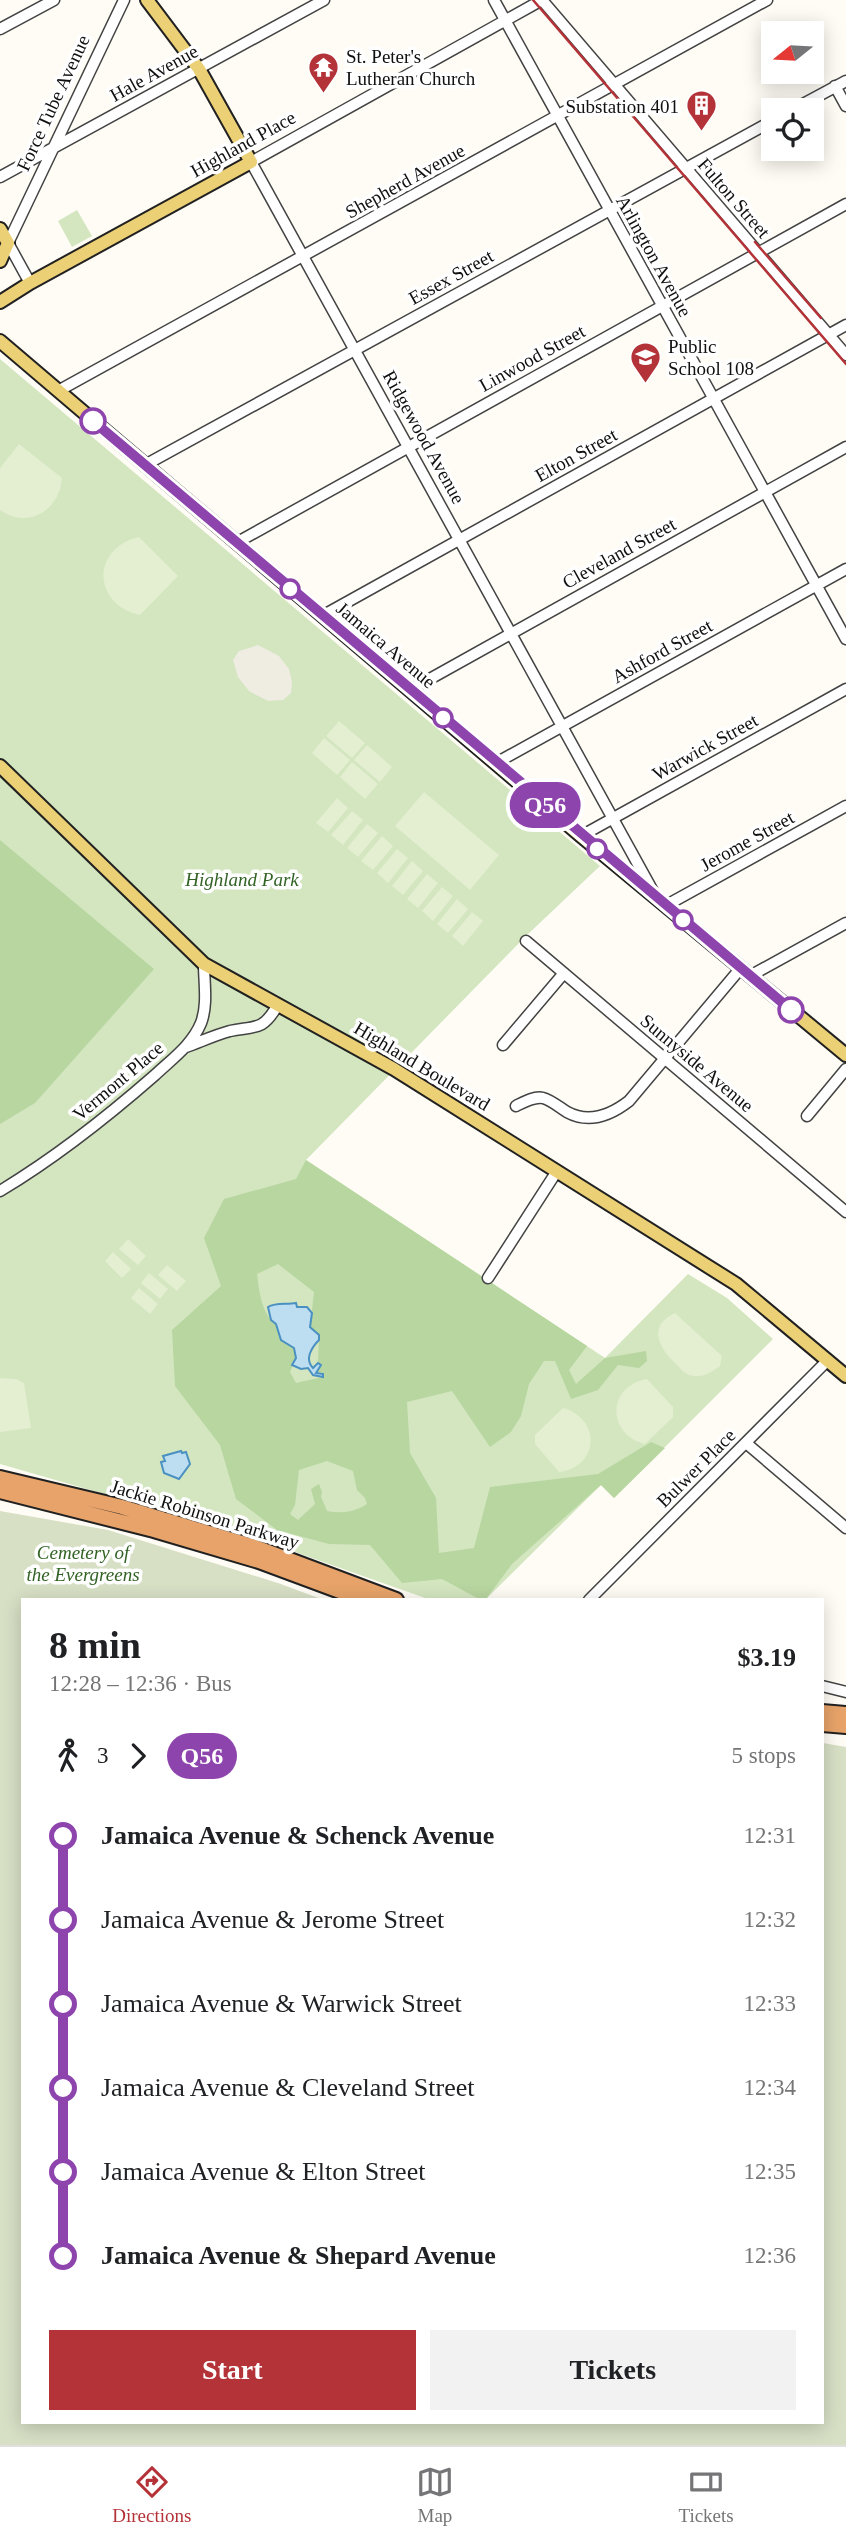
<!DOCTYPE html>
<html lang="en">
<head>
<meta charset="utf-8">
<style>
	:root { --surface:#fff; --page:#f2f2f2; --text:#202124; --muted:#757577; --line:#e0e0e0; --accent:#b43339 }
	body { margin:0; font-family:"Times New Roman",serif; background:var(--page); color:var(--text); height:100vh; display:flex; flex-direction:column; font-size:26px; white-space:nowrap }
	* { box-sizing:border-box; margin:0 }
	p { font-size:23px; color:var(--muted) }
	.icon { flex:none; width:38px; height:38px; fill:none; stroke:currentColor; stroke-width:2; stroke-linecap:round; stroke-linejoin:round }
	.map { position:relative; flex:1; overflow:hidden }
	.side { position:absolute; left:21px; top:1598px; width:803px; height:826px; display:flex; flex-direction:column; background:var(--surface); border-radius:0px; box-shadow:0 4px 18px #0003 }
	.side>* { flex:none }
	.badge { padding:0 14px; border-radius:23px; font-size:24px; line-height:46px }
	.needle { width:46px; rotate:252deg }
	.tools { position:absolute; left:761px; top:21px; display:grid; gap:14px }
	.tools a { display:grid; place-items:center; width:63px; height:63px; border-radius:0px; background:var(--surface); box-shadow:0 4px 18px #0003; font-size:35px }
	.map>.badge { position:absolute; translate:-50% -50%; box-shadow:0 0 0 4px #fff }
	.legs { display:flex; align-items:center; gap:10px; height:77px; padding:0 28px; font-size:23px }
	.legs p { margin-inline-start:auto }
	.head { display:flex; align-items:center; justify-content:space-between; height:119px; padding:0 28px }
	h1 { font-size:38px; font-weight:700; line-height:52px }
	.button { display:flex; gap:14px; margin-top:auto; padding:14px 28px }
	.button a { flex:1; height:80px; border-radius:0px; background:var(--accent); color:#fff; font-size:28px; font-weight:700; line-height:80px; text-align:center }
	.button a+a { background:var(--page); color:var(--text) }
	ul { padding:0 28px; list-style:none }
	li { display:flex; align-items:center; gap:24px; height:84px; font-size:26px }
	li i { display:grid; place-items:center; width:10px; height:100%; margin:0 9px; background:currentColor }
	li i::after { content:''; width:18px; height:18px; margin:-9px; border:5px solid; border-radius:50%; background:var(--surface) }
	li p { margin-inline-start:auto }
	li:first-child i { background:linear-gradient(#0000 50%,currentColor 0) }
	li:last-child i { background:linear-gradient(currentColor 50%,#0000 0) }
	.dock { display:flex; justify-content:space-around; align-items:center; height:98px; border-top:2px solid var(--line); background:var(--surface); font-size:19px; color:var(--muted) }
	.dock a { display:grid; justify-items:center; gap:4px }
	.dock .selected { color:var(--accent) }
	.map>svg:first-child { display:block }
</style>
</head>
<body>
<div class="map">
<svg width="846" height="2445" viewBox="0 0 846 2445">
	<rect width="100%" height="100%" fill="#fefcf4"/>
	<path fill="#d3e6c0" d="M77,210l15,26 -20,11 -14,-26z
		M0,359l600,507 -73,69 -221,225 299,198 83,-84 39,24 46,41 -159,159 -13,-13 -115,114h-58l-178,-63 -250,-72z"/>
	<path fill="#b8d6a0" fill-rule="evenodd" d="M0,840l154,129 -119,134 -35,21z
		M306,1160l281,186 -18,24 7,14 29,-26 41,-7 1,10 -8,7 -21,-3 -20,25 -27,9 -16,-38h-11l-15,23 -8,32 -10,16 -21,15 -38,-56 -45,11 3,51 26,45 3,55 35,-5 16,-61 108,-13 53,-32 14,6 -51,50 -13,-13 -89,79 -26,35h-7l-37,-20 -40,4 -32,-38 -41,-1 -52,-14 -41,-31 -16,-54 -45,-59 -3,-56 49,-44 -17,-48 20,-39 72,-20zM278,1264l36,28 -4,35 9,8 -1,28 3,2 -5,5v3l7,1v3l-27,6 -6,-11 6,-14 -2,-10 -13,-8 -5,-16c-15,-10 -17,-35 -19,-50zM327,1461l26,10 4,19 8,8 2,6c-12,8 -26,10 -40,7l-6,-14 1,-5 -3,-8 -8,5 4,15 -17,16 -8,-6 5,-9 4,-35z"/>
	<path fill="#d7e0c5" d="M0,1511l108,19 170,53 43,16 -298,1v822h799l1,-679 23,4v698h-846z"/>
	<path fill="#e4eed1" d="M19,444l43,34c-2,32 -34,52 -62,32v-42z
		M139,537l39,39 -38,39c-48,-10 -49,-67 -1,-78z
		M339,721l26,22 -13,15 -26,-22z
		M324,738l26,22 -13,15 -25,-22z
		M367,745l25,22 -12,15 -26,-22z
		M352,762l26,22 -13,15 -25,-22z
		M424,792l75,63 -29,35 -75,-64z
		M337,798l11,10 -20,24 -12,-9z
		M352,811l11,9 -20,25 -12,-10z
		M367,824l11,9 -20,24 -11,-9z
		M382,836l11,10 -20,24 -12,-9z
		M397,849l11,9 -20,25 -11,-10z
		M412,861l11,10 -20,24 -11,-9z
		M427,874l11,9 -20,25 -11,-9z
		M442,887l11,9 -20,25 -11,-10z
		M457,899l11,10 -20,24 -11,-9z
		M472,912l11,9 -20,25 -11,-10z
		M128,1239l18,17 -8,9 -19,-16z
		M113,1252l18,17 -9,9 -17,-17z
		M167,1265l19,16 -9,10 -19,-16z
		M149,1273l19,16 -8,10 -19,-16z
		M139,1288l19,16 -8,10 -19,-16z
		M675,1313l47,43 -2,10c-7,5 -15,11 -25,10 -10,0 -15,-8 -22,-15 -16,-16 -24,-36 2,-48z
		M0,1378l16,1 8,4 7,45 -31,4z
		M647,1379l26,28v10l-28,27c-39,-10 -38,-58 2,-65z
		M563,1408c39,11 36,59 -4,64l-24,-28v-9z"/>
	<path fill="#efece2" d="M258,645l21,11 10,13 3,13 -1,11 -8,7 -15,1 -19,-10 -11,-14 -5,-17 6,-9z"/>
	<path fill="#bdddf1" stroke="#4a91c2" stroke-width="2" d="M296,1303l1,4h10l5,6 -2,14 9,8v5c-7,7 -15,19 -6,28l5,-5 3,2 -5,8 7,1v3l-10,-2 -5,-7 -7,1 -9,-4 4,-7 -2,-10 -13,-8 -5,-16 -5,-4 -3,-13c8,-5 19,-2 28,-4z
		M181,1451l1,2 4,-1 4,12 -11,15 -15,-6 -3,-11 4,-1 -2,-5z"/>
	<g fill="none" stroke-linecap="round" stroke-linejoin="round">
		<defs>
			<path id="minor" d="M494,0l352,639
				M542,0l-291,162 404,733
				M542,0l304,355
				M0,29l54,-29
				M835,86l11,20
				M792,110l54,-29
				M0,177l324,-177
				M30,283l-22,-40 116,-243
				M58,391l709,-391
				M145,465l629,-345
				M236,543l610,-339
				M322,616l524,-291
				M410,690l436,-243
				M496,763l350,-194
				M581,836l265,-147
				M665,906l181,-100
				M526,941l320,271
				M750,976l96,-53
				M503,1045l61,-72
				M186,1047c14,-5 29,-12 44,-16 25,-5 33,0 47,-25
				M516,1106c8,-4 18,-10 27,-8 8,2 16,9 24,14 22,12 44,3 62,-11l111,-132
				M807,1116l39,-47
				M0,1191c55,-33 107,-74 155,-116 17,-16 37,-30 46,-52 7,-18 3,-40 3,-59
				M488,1278l69,-107
				M746,1443l100,85
				M589,1600l238,-239
				M822,1686l24,6"/>
			<path id="major" d="M0,229l8,14 -8,18
				M0,302l30,-19 221,-121 -52,-93 -52,-69
				M0,341l581,495 265,219
				M0,766l204,198 190,105 307,193 35,22 110,92"/>
			<path id="highway" d="M0,1478l122,29 133,40 141,53
				M0,1491l154,39 105,31 105,39
				M822,1712l24,2
				M822,1724l24,2"/>
		</defs>
		<use href="#minor" stroke="#434343" stroke-width="13"/>
		<use href="#major" stroke="#212121" stroke-width="16"/>
		<use href="#highway" stroke="#212121" stroke-width="18"/>
		<use href="#minor" stroke="#fff" stroke-width="10"/>
		<use href="#major" stroke="#ecd076" stroke-width="12"/>
		<use href="#highway" stroke="#e7a369" stroke-width="14"/>
		<path stroke="#b43339" stroke-width="2.5" d="M533,0l313,364
			M755,242l66,76"/>
	</g>
	<g fill="none" stroke-linecap="round" stroke-linejoin="round">
		<defs>
			<path id="line-1" d="M93,421l698,589"/>
		</defs>
		<use href="#line-1" stroke="#fff" stroke-width="16"/>
		<use href="#line-1" stroke="#8e44ad" stroke-width="10"/>
	</g>
	<defs>
		<symbol id="temple-pin" viewBox="-11 -11 22 30"><path d="M0 17L-7.5 6A9.5 9.5 0 1 1 7.5 6Z" fill="#b43339" stroke="#fff"/><path d="M0-6L5-2H3V0L6.5 2.5H4V6H1.5V3h-3V6H-4V2.5H-6.5L-3 0V-2H-5Z" fill="#fff"/></symbol>
		<symbol id="building-pin" viewBox="-11 -11 22 30"><path d="M0 17L-7.5 6A9.5 9.5 0 1 1 7.5 6Z" fill="#b43339" stroke="#fff"/><path d="M-4-6H4V6H1V3H-1V6H-4ZM-2.5-4.3h1.7v1.8h-1.7ZM.8-4.3h1.7v1.8H.8ZM-2.5-1h1.7V.8h-1.7ZM.8-1h1.7V.8H.8Z" fill="#fff"/></symbol>
		<symbol id="school-pin" viewBox="-11 -11 22 30"><path d="M0 17L-7.5 6A9.5 9.5 0 1 1 7.5 6Z" fill="#b43339" stroke="#fff"/><path d="M0-5L7-2L0 1L-7-2ZM-4 1L0 2.5L4 1V4Q0 6-4 4Z" fill="#fff"/></symbol>
	</defs>
	<g fill-rule="evenodd">
		<use href="#temple-pin" x="306" y="50" width="35" height="47"/>
		<use href="#building-pin" x="684" y="88" width="35" height="47"/>
		<use href="#school-pin" x="628" y="340" width="35" height="47"/>
	</g>
	<g fill="#fff" stroke="#8e44ad" stroke-width="3.5">
		<circle cx="93" cy="421" r="12"/>
		<circle cx="290" cy="589" r="9"/>
		<circle cx="443" cy="718" r="9"/>
		<circle cx="597" cy="849" r="9"/>
		<circle cx="683" cy="920" r="9"/>
		<circle cx="791" cy="1010" r="12"/>
	</g>
	<g text-anchor="middle" dominant-baseline="central" stroke-width="7" stroke-linejoin="round" paint-order="stroke">
		<g font-size="19" fill="#101010" stroke="#fff" text-anchor="start">
			<text x="346" y="56">St. Peter's<tspan x="346" dy="22">Lutheran Church</tspan></text>
			<text x="679" y="106" text-anchor="end">Substation 401</text>
			<text x="668" y="346">Public<tspan x="668" dy="22">School 108</tspan></text>
		</g>
		<g font-size="19" fill="#101010" stroke="#fff">
			<text transform="translate(154 73) rotate(-29)">Hale Avenue</text>
			<text transform="translate(53 103) rotate(-65)">Force Tube Avenue</text>
			<text transform="translate(243 144) rotate(-29)">Highland Place</text>
			<text transform="translate(405 181) rotate(-29)">Shepherd Avenue</text>
			<text transform="translate(734 198) rotate(49)">Fulton Street</text>
			<text transform="translate(654 256) rotate(61)">Arlington Avenue</text>
			<text transform="translate(451 277) rotate(-29)">Essex Street</text>
			<text transform="translate(532 358) rotate(-29)">Linwood Street</text>
			<text transform="translate(424 437) rotate(61)">Ridgewood Avenue</text>
			<text transform="translate(576 455) rotate(-29)">Elton Street</text>
			<text transform="translate(619 553) rotate(-29)">Cleveland Street</text>
			<text transform="translate(386 645) rotate(40)">Jamaica Avenue</text>
			<text transform="translate(662 651) rotate(-29)">Ashford Street</text>
			<text transform="translate(705 747) rotate(-29)">Warwick Street</text>
			<text transform="translate(747 841) rotate(-29)">Jerome Street</text>
			<text transform="translate(697 1063) rotate(40)">Sunnyside Avenue</text>
			<text transform="translate(422 1066) rotate(31)">Highland Boulevard</text>
			<text transform="translate(118 1081) rotate(-40)">Vermont Place</text>
			<text transform="translate(696 1468) rotate(-45)">Bulwer Place</text>
			<text transform="translate(205 1514) rotate(17)">Jackie Robinson Parkway</text>
		</g>
		<g font-size="19" font-style="italic" fill="#326325" stroke="#fff">
			<text x="242" y="879">Highland Park</text>
			<text x="83" y="1552">Cemetery of<tspan x="83" dy="22">the Evergreens</tspan></text>
		</g>
	</g>
</svg>
<div class="tools">
<a><svg class="needle" viewBox="-14 -14 28 28"><path d="M0-13l5 13h-10z" fill="#e53935"/><path d="M0 13l5-13h-10z" fill="#757577"/></svg></a>
<a><svg class="icon" aria-label="locate" viewBox="0 0 24 24"><circle cx="12" cy="12" r="6"/><path d="M12 2v4M12 18v4M2 12h4M18 12h4"/></svg></a>
</div>
<b class="badge" style="left:545px;top:805px;background:#8e44ad;color:#fff">Q56</b>
<section class="side">
<div class="head"><div><h1>8 min</h1><p>12:28 – 12:36 · Bus</p></div><b>$3.19</b></div>
<div class="legs"><svg class="icon" aria-label="walk" viewBox="0 0 24 24"><circle cx="13" cy="4" r="2"/><path d="M13 8l-2 6 4 7M11 14l-3 7M7 12l3-4h3l4 4"/></svg>3<svg class="icon" aria-label="forward" viewBox="0 0 24 24"><path d="M9 5l7 7-7 7"/></svg><b class="badge" style="background:#8e44ad;color:#fff">Q56</b><p>5 stops</p></div>
<ul>
<li><i style="color:#8e44ad"></i><b>Jamaica Avenue &amp; Schenck Avenue</b><p>12:31</p></li>
<li><i style="color:#8e44ad"></i><span>Jamaica Avenue &amp; Jerome Street</span><p>12:32</p></li>
<li><i style="color:#8e44ad"></i><span>Jamaica Avenue &amp; Warwick Street</span><p>12:33</p></li>
<li><i style="color:#8e44ad"></i><span>Jamaica Avenue &amp; Cleveland Street</span><p>12:34</p></li>
<li><i style="color:#8e44ad"></i><span>Jamaica Avenue &amp; Elton Street</span><p>12:35</p></li>
<li><i style="color:#8e44ad"></i><b>Jamaica Avenue &amp; Shepard Avenue</b><p>12:36</p></li>
</ul>
<div class="button"><a>Start</a><a>Tickets</a></div>
</section>
</div>
<nav class="dock">
<a class="selected"><svg class="icon" aria-label="directions" viewBox="0 0 24 24"><path d="M12 3l9 9-9 9-9-9zM9 14v-3h6M13 9l2 2-2 2"/></svg>Directions</a>
<a><svg class="icon" aria-label="map" viewBox="0 0 24 24"><path d="M3 6l6-2 6 2 6-2v14l-6 2-6-2-6 2zM9 4v14M15 6v14"/></svg>Map</a>
<a><svg class="icon" aria-label="tickets" viewBox="0 0 24 24"><path d="M3 7h18v10H3zM15 7v10"/></svg>Tickets</a>
</nav>
</body>
</html>
